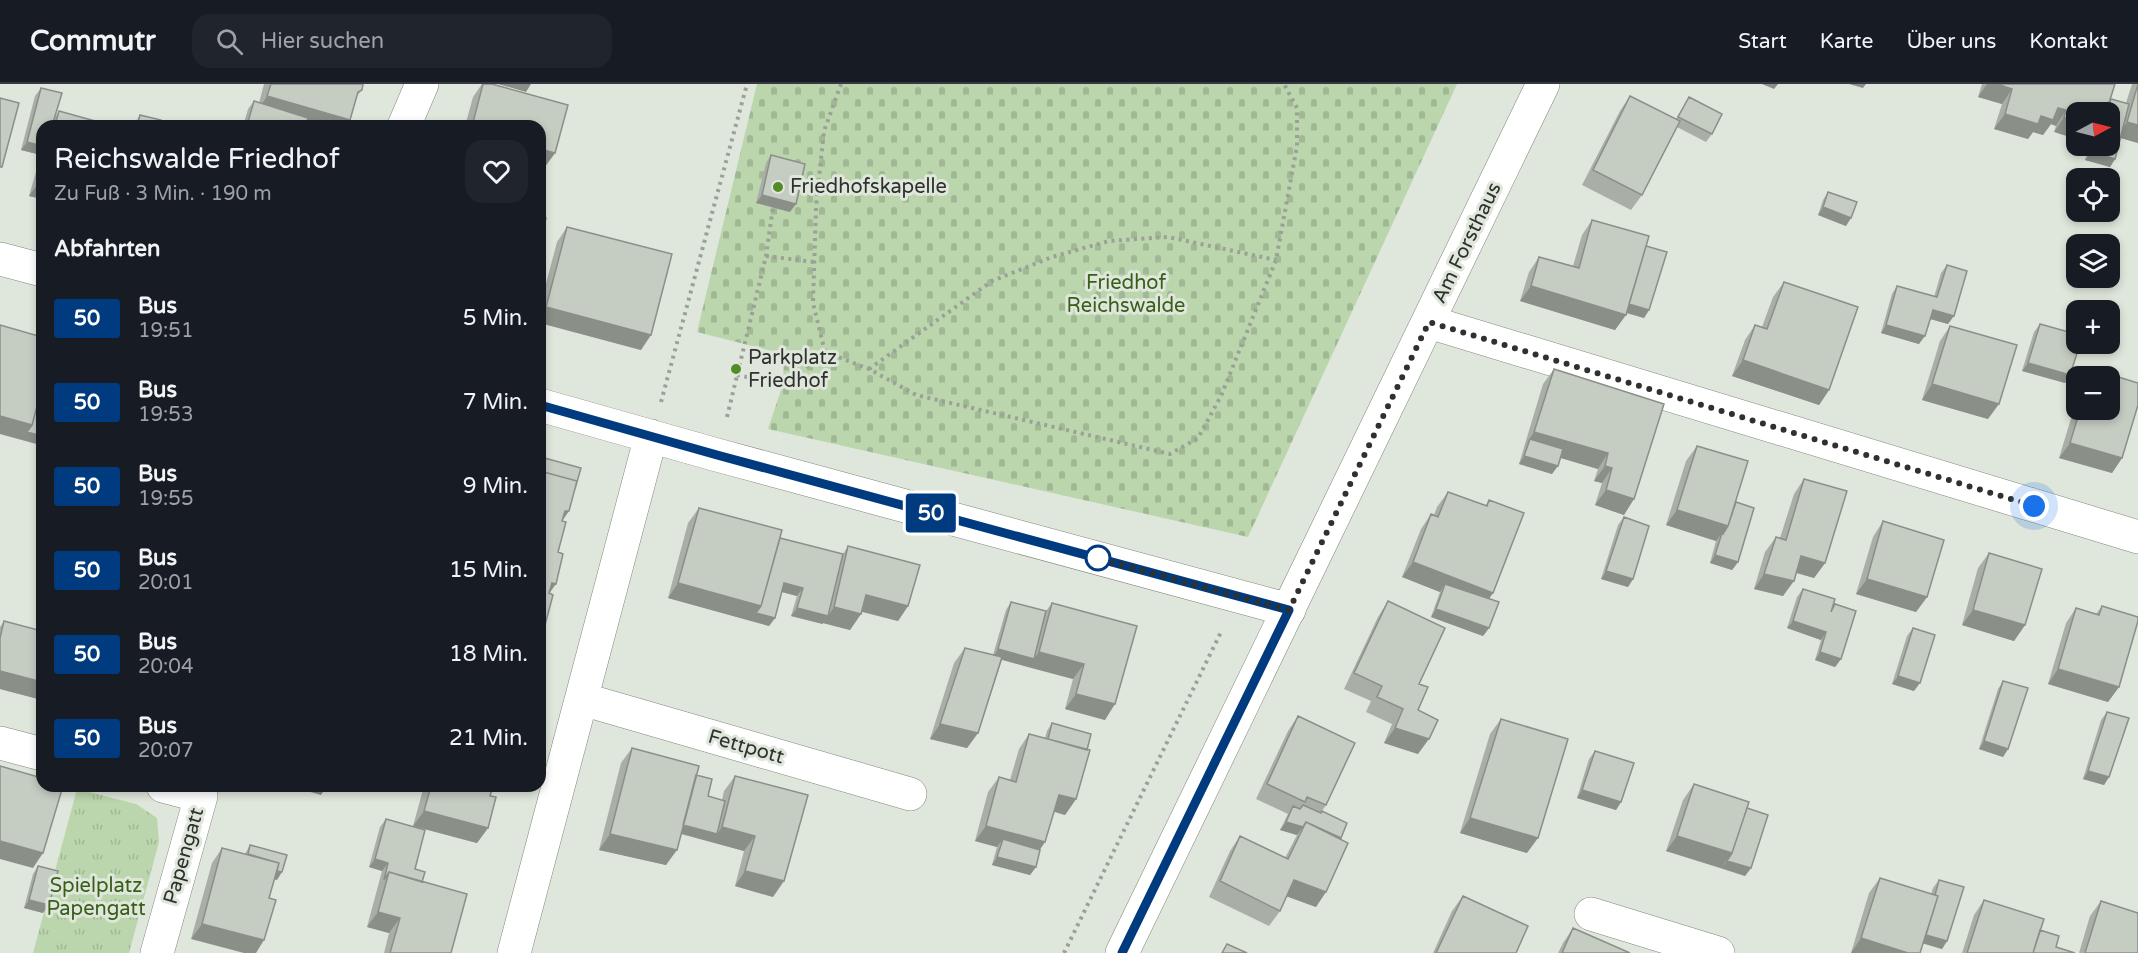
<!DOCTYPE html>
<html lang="de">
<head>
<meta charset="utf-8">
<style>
	:root { --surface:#171b24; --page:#20242c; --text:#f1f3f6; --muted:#9ea1a6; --line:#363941 }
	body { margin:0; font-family:"Varela Round",sans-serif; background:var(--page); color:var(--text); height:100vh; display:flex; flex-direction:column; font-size:22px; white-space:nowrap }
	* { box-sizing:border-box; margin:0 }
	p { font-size:20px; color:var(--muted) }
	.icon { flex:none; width:33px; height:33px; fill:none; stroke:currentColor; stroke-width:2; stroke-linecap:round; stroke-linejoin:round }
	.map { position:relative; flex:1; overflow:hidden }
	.side { position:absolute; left:36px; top:36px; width:510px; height:672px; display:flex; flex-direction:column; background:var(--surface); border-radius:18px; box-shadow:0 3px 9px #0003 }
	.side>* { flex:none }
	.badge { padding:0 12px; border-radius:4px; font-size:21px; line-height:39px }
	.needle { width:39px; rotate:83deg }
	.controls { position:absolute; left:2066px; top:18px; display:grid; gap:12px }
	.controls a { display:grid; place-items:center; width:54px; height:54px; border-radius:12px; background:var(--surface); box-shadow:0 3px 9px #0003; font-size:30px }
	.you { position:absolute; width:30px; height:30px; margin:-15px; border:4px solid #fff; border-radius:50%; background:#1a73e8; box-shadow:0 0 0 9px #1a73e833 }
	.map>.badge { position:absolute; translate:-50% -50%; box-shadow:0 0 0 3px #fff }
	h2 { padding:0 18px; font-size:22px; line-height:54px }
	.round { display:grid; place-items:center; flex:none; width:63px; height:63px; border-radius:18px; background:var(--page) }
	.summary { display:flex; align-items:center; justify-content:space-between; height:102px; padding:0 18px }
	h1 { font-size:28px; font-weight:600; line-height:45px }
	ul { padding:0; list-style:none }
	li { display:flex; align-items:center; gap:18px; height:84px; padding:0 18px }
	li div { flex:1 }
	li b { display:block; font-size:22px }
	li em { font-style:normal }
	li .badge { min-width:66px; font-weight:700; text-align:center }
	header { display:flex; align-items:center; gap:36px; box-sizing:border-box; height:84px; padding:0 30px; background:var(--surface); border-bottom:2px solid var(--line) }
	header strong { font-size:28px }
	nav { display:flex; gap:33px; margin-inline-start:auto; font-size:21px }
	.search { width:420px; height:54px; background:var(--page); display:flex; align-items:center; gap:15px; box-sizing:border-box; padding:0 21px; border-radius:18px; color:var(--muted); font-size:22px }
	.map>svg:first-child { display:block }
</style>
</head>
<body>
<header>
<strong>Commutr</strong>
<div class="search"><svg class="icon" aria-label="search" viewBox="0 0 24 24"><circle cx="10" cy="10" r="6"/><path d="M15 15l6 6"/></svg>Hier suchen</div>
<nav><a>Start</a><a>Karte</a><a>Über uns</a><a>Kontakt</a></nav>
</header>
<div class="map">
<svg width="2138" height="869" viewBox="0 0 2138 869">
	<defs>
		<pattern id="cemetery-stones" width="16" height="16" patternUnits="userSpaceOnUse" patternTransform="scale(1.5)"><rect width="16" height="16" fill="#bbd6ac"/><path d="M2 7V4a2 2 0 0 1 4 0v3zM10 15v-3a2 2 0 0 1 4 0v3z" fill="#a1b894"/></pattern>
		<pattern id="park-tufts" width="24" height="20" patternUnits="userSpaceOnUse" patternTransform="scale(1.5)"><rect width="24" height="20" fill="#bbd6ac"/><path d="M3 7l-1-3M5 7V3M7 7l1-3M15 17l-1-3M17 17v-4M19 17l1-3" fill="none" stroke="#a1b894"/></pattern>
	</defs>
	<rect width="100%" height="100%" fill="#dfe6db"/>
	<path fill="url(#cemetery-stones)" d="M757,0h700l-209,453 -480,-108 15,-45 1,-30 -87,-22z"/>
	<path fill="url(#park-tufts)" d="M77,705l59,15 21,14 2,24 -30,111h-96z"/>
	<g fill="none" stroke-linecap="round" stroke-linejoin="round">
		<defs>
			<path id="minor" d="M404,42l18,-42
				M0,175l42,11
				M1429,238l709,215
				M540,321l177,50 572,155
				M582,615l328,95
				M0,659l42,11
				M1591,830l127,39
				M157,869l44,-157 -38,-10
				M514,869l137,-517"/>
			<path id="tertiary" d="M1122,869l421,-869"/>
		</defs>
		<use href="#minor" stroke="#81877e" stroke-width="34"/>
		<use href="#tertiary" stroke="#81877e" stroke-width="34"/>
		<path stroke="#9ba098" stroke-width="4" stroke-dasharray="3 4.5" stroke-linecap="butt" d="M766,172l48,6
			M825,268l44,17 47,26 254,59 28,-16 23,-42 55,-136 21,-114v-38l-13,-24
			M825,268l-12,-49 3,-96 8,-76 17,-47
			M869,285l123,-88 60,-24 57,-16 59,-4 108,23
			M737,291l46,9 42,-32
			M661,318l86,-318
			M727,333l39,-161 7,-49
			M1064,869l158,-323"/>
		<use href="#minor" stroke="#fff" stroke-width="33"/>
		<use href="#tertiary" stroke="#fff" stroke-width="33"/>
	</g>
	<path fill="#a9afa7" d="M264,0h99l-1,6 -6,7 -6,23 -4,6h-103l5,-17 6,-8 5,2z
		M482,0h10l76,21 -13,48 -11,15 -4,-1v-41h-75l8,-29z
		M1982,0h133l-4,15 15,4 6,-19h6v59l-17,-5 -6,21 -5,8 -25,-7 5,-14h19v-34l-55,20 2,-6 -5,-2 -8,11 -10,-3 -5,7 -34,-10 8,-25 -24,-7z
		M41,4l14,29 4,-6 54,15h-71v73l-13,-3 12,-41 -20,-5 14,-54z
		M1630,12l46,23 13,-22 23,37 -6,8 -29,-15 -35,68 -11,15 -49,-25 38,-74z
		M140,31l20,11h-26l1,-3z
		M771,71l19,57 -34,-9 10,-40z
		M1828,108l18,34 -28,-11 5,-15z
		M1592,136l54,26 3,64 -5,8 -18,-5 -11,17 -95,-29 9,-29 10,-15 34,9 9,-31z
		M567,143l74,123 -101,-27v-17l17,-64z
		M1947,181l1,59 -18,-5 -11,25 -38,-11 11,-39 5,-8 37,11 7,-24z
		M1784,198l45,108 -10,15 -87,-29 13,-36 10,-15 7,2 11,-30z
		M2040,240l30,51 -5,8 -43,-12 12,-39z
		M1950,242l38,93 -66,-19 18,-59z
		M1554,285l110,35 -40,111 -29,-10 7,-22 -8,-2 4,-12 -37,-11 -9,16 -33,-10 24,-80z
		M2092,285l46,14v22l-16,53 -10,15 -53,-15 17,-56v8h33v-34h-22z
		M1697,362l39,56 2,60 -6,8 -22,-7 6,-22 -50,-16 20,-64z
		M1804,395l21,84 -11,15 -18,-5 -13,23 -29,-7 11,-37 11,-15 4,1 14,-44z
		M1448,408l37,14 4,-6 4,93 -4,6v29l-6,8 -52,-19 9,-25 -38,-15 19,-48 10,-15 3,1 3,-8z
		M699,424l81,30 63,16 5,-8 60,60 -10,15 -36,-9 -12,18 -27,-7v1l-32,-8 6,-20 -15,-4 -7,26 -6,8 -101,-28 20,-75z
		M1624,433l9,62 -5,8 -27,-8 17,-54z
		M1883,437l44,76 -11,15 -60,-18 17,-57z
		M1989,469l36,72 -11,16 -52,-16 16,-57z
		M1803,505l29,19 3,-4 6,55 -6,8 -20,-7 6,-20 -34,-12 10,-31z
		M1388,517l31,83 -1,26v44l-34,-11 8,-19 -26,-12 5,-11 -27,-12 34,-72z
		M1011,518l35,9 6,-8 85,23 -32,94 -40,-11 8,-30 -71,-19 -24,73 -11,15 -37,-9 24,-76 11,-15 28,7 13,-45z
		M2102,522l17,81 -11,15 -60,-18 18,-61 10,-15 20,6z
		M42,524v92l-42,-11v-62l4,-6 32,9z
		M1913,544l1,63 -22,-7 15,-48z
		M2003,597l5,68 -5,8 -24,-8 19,-60z
		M2107,628l2,65 -5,8 -21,-6 18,-59z
		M1298,632l28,89 -4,6 18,28 -24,68 -30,-11 -6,15 -11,15 -60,-29 21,-46 10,-15 45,22 12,-23 -17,-5 8,-16 -32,-15 32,-68z
		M1501,635l26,134 -67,-20 30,-99z
		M1052,639l35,27 -11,49 -11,16 -11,-4 -14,39 -4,17 -6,8 -38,-10 5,-18 -22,-6 13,-49 11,-15 11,3 9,-31 10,-15 16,4 2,-7z
		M632,664l64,27 12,21 14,4 2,-9 11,-15 38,121 -38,-11 9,-35 -63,-17 -15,31 -67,-15 22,-87z
		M1595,667l26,51 -5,8 -39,-12 12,-39z
		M1694,700l53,24 4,60 -6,8 -79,-25 17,-51z
		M424,702h69l-3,10 -2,32 -11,15 -64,-17z
		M386,735l36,63 29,71h-67l5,-20 -22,-6 15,-56 -13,-4 11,-40z
		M250,761l27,35 -3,-1 -5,19 -78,41 21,-76 10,-15 23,6z
		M38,782l5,47 -19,-5 9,-34z
		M1880,794l51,16 2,-6 6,-8 8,61 -5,8 -19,-6 -3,10h-69l18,-60z
		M1463,812l53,57h-83l19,-42z
		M1984,816l56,30 16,17 19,6h-113l12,-38z
		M2101,817l37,52h-59l11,-37z
		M1573,844l57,25h-72l5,-10z"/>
	<path fill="#8a8f88" d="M498,0h33l-5,8z
		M1762,0h16l-4,5z
		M1849,0h17l-3,4z
		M1987,0h10l15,5 -10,15 -24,-7z
		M267,12l83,24 -4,6h-39l-50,-14z
		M2058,24l8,2 -10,16 -5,-2 -8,11 -10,-3 -5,7 -34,-10 11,-15 36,2z
		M2064,33l12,4v18l-22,-7z
		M248,38l13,4h-16z
		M2127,38l11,3v18l-21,-6z
		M27,58l15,4v7l-1,2 -20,-5z
		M540,65l15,4 -11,15 -4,-1z
		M2091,68l24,7 -5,8 -25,-7z
		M40,97h2v18l-13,-3z
		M762,111l34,9 -6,8 -34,-9z
		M1823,123l28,11 -5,8 -28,-11z
		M1531,202l95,29 -11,15 -95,-29z
		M1626,219l23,7 -5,8 -23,-7z
		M546,223l105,28 -10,15 -101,-27v-7z
		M1933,226l21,6 -6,8 -21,-6z
		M1886,241l39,11 -6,8 -38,-11z
		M1743,276l86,30 -10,15 -87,-29z
		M2028,279l42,12 -5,8 -43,-12z
		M1932,300l67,20 -11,15 -66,-19z
		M0,332l32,9 10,11v6l-2,3 -40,-11z
		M1534,348l74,21 -10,16 -71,-21 3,-9 -6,8z
		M2070,359l52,15 -10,15 -53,-15z
		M1524,372l34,10 -6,8 -33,-10z
		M1605,382l7,2 -10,15 -8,-2z
		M1606,406l28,9 -10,16 -29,-10z
		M1677,426l51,16 -8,12 2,-5 -6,8 -50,-16z
		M565,427h4l-11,16z
		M1715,471l23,7 -6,8 -22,-7z
		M1801,472l24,7 -11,15 -23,-7z
		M1413,478l80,31 -11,15 -37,-24 -5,8 -38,-15z
		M1606,487l27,8 -5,8 -27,-8z
		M1764,490l30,7 -11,15 -29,-7z
		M1867,495l60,18 -11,15 -60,-18z
		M552,499l4,1 -11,15z
		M678,499l83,23 -10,15 -83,-23z
		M784,499l19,5 -6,8 -19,-5z
		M866,511l42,11 -10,15 -42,-11z
		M834,523l27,7 -11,16 -27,-7v1l-32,-8 6,-8 31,8z
		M1436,525l53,19 -6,8 -52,-19z
		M1973,526l52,15 -11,16 -52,-16z
		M756,529l19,5 -6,8 -18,-5z
		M1793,537l33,11 -5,8 -34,-12z
		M540,540l5,1 -5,7z
		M998,565l36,10 -6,8 -35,-10z
		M1039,568l45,12 -11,15 -45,-12z
		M1820,568l21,7 -6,8 -20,-7z
		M2058,585l61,18 -11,15 -60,-18z
		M0,587l42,11v18l-42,-11z
		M1898,592l22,7 -6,8 -22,-7z
		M1076,610l39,10 -10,16 -40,-11z
		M940,640l38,9 -11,15 -37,-9z
		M1395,644l34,11 -11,15 -34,-11z
		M1984,657l24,8 -5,8 -24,-8z
		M2088,687l21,6 -5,8 -21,-6z
		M289,702h38l-6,9z
		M1582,706l39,12 -5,8 -39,-12z
		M1059,711l17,4 -11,16 -17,-5z
		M424,727l64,17 -11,15 -64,-17z
		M1470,734l68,20 -11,15 -67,-20z
		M1286,738l17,5 -6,8 -17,-5z
		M680,741l37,9 5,-7 33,9 -11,15 -69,-19z
		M986,742l59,16 -10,15 -32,-18 -6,8 -22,-6z
		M610,750l67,16 -11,15 -67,-15z
		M1677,752l55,17 -11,15 -55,-17z
		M0,757l43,12 -10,15 -33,-9z
		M997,773l39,10 -6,8 -38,-10z
		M375,775l13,4 -6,8 -13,-4z
		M1727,777l24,7 -6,8 -24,-8z
		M245,778l37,10 -5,8 -37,-10z
		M745,787l39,10 -11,16 -38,-11z
		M1294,796l32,12 -10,15 -33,-12z
		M29,816l20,5 -6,8 -19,-5z
		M378,828l22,6 -11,15 -22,-6z
		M202,840l62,16 -8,13h-12l-53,-14z
		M1924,850l23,7 -5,8 -24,-7z
		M1861,854l47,15h-57z"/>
	<path fill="#c5ccc2" stroke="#8a8f88" stroke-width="1.5" d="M271,0h92l-1,6 -4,2 -8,28 -83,-24z
		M483,0h9l76,21 -13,48 -15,-4v-23h-68z
		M1997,0h118l-9,28h-30v9l-12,-4 2,-7 -8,-2 -5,12 -12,-4 -3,8 -33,-10 7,-25z
		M2138,0v41l-11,-3z
		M41,4l21,5 -10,33h-10v20l-15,-4z
		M1630,12l50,25 -38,74 -49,-25z
		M1689,13l33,17 -10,20 -34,-17z
		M0,14l19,5 -17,64h-2z
		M2111,15l18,5 -14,55 -24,-7 2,-6h16v-34h-3z
		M254,17l54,17 -3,8h-44l-13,-4z
		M59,27l54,15h-58z
		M140,31l21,5 -1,6h-23z
		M771,71l34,9 -9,40 -34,-9z
		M1828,108l29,10 -6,16 -28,-11z
		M540,132l6,2 -6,23z
		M1592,136l57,16 -23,79 -95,-29 8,-29 40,11z
		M567,143l105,27 -21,81 -105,-28z
		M1646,162l21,6 -18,58 -20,-6z
		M1947,181l20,6 -13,45 -21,-6 -8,26 -39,-11 11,-39 40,11z
		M1784,198l74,25 -29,83 -86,-30 12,-35 12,4z
		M2040,240l36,10v10h4l-10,31 -42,-12z
		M0,241l42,12v51l-10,37 -32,-9z
		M1950,242l67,19 -18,59 -67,-20z
		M1554,285l110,35 -30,95 -28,-9 6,-22 -7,-2 3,-13 -74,-21z
		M2092,285l46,14v22l-16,53 -52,-15 10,-33h29v-34h-19z
		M40,312h2v40l-15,-4 5,-7z
		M1530,355l33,10 -5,17 -34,-10z
		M1697,362l51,15 -20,65 -51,-16z
		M541,373l40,11 -6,21 2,-8 -37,-10v-9z
		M540,387l37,10 -8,30h-4l-3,10 4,1 -8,30 5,2 -7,30 -4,-1 -3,10 4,2 -8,30 -5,-1z
		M1804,395l43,12 -22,72 -24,-7 -7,25 -30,-7 12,-37 10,3z
		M1448,408l39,14 2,-6 35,13 -31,80 -80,-31 18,-48 7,3z
		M1736,418l18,6 -16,54 -23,-7 7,-22 1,1 5,-8z
		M699,424l83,22 -21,76 -83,-23z
		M1624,433l25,9 -16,53 -27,-8z
		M1883,437l61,19 -17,57 -60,-18z
		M780,454l63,16 -15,62 -31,-8 6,-20 -19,-5 -9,35 -19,-5 5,-7z
		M848,462l72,19 -12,41 -42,-11 -5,19 -27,-7z
		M1989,469l53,16 -17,56 -52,-15z
		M1445,500l54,18 -10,26 -53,-19z
		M1803,505l32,10 -4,13 4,-8 21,7 -15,48 -21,-7 6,-20 -33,-11z
		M1388,517l57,27 -26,56 9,3 -10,23 20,10 -9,19 -34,-11 8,-19 -26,-12 5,-11 -28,-13z
		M1011,518l35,9 -12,48 -36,-10z
		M1052,519l85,23 -22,78 -39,-10 8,-30 -45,-12z
		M2102,522l36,11v4l-19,66 -61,-18 18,-61 23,7z
		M4,537l38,10v51l-42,-11v-33z
		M1913,544l22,7 -15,48 -22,-7z
		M965,564l37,9 -24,76 -38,-9z
		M2003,597l25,7 -20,61 -24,-8z
		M2107,628l22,6 -20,59 -21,-6z
		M1298,632l57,27 -29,62 -19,-8 -2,5 -38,-18z
		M1501,635l67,20 -30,99 -68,-20z
		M1052,639l39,11 -4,16 -39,-11z
		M1029,650l61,16 -14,49 -17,-4 -14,47 -59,-16 13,-49 17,5z
		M632,664l67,18 -22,84 -67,-16z
		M1595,667l39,12 -13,39 -39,-12z
		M0,682l42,12v8h21l-20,67 -43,-12z
		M696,691l16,4 -4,17 17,5 -8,33 -34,-9z
		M735,692l73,19 -24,86 -39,-10 10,-35 -33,-9z
		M1694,700l55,18 -17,51 -55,-17z
		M431,702h62l-3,10 6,1 -8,31 -64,-17z
		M1303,721l18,8 1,-2 25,12 -6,15 -35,-16 -3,5 -17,-5 7,-16 7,3z
		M1747,724l21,7 -17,53 -24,-7 5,-8z
		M386,735l39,11 -10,39 10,3 -3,10 -33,-10 -5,8 4,-17 -13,-4z
		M1306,738l42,21 -22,49 -32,-12 -14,31 -60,-30 20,-45 48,23z
		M1003,755l37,11 -4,17 -39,-10z
		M250,761l37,10 -5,17 -5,-1 2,-8 -31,-9z
		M222,764l57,15 -10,35 7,2 -12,40 -62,-16z
		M38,782l20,5 -9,34 -20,-5z
		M389,788l78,22 -16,59h-61l10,-35 -22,-6z
		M1880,794l58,18 -18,57h-12l-47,-15z
		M1939,796l25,7 -17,54 -21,-6 12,-39 -3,-1z
		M1463,812l65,30 -12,27h-80z
		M1984,816l60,19 -11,34h-66z
		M2101,817l37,12v40h-53z
		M1573,844l57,25h-68z
		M2040,846l19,6 -3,11 19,6h-42z
		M1227,860l20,9h-25z"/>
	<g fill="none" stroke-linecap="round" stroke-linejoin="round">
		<defs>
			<path id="line" d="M540,321l177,50 572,155 -167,343"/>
		</defs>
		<use href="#line" stroke="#fff" stroke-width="14"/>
		<use href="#line" stroke="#003b80" stroke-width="9"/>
		<path stroke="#2e312d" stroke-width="6" stroke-dasharray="0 10.8" d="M1098,474l-9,-2 200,54 140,-288 605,184"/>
	</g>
	<g fill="#538b27" stroke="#dfe6db" stroke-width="2">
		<circle cx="778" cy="103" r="6"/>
		<circle cx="736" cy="285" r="6"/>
	</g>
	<circle fill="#fff" stroke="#003b80" stroke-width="3" cx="1098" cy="474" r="12"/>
	<g text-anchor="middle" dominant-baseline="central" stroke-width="6" stroke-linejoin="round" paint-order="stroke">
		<g font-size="20" fill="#2e312d" stroke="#dfe6db" text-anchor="start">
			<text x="790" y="103">Friedhofskapelle</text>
			<text x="748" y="274">Parkplatz<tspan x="748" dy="23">Friedhof</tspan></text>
		</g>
		<g font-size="20" fill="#2e312d" stroke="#dfe6db">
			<text transform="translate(1467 159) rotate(-64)">Am Forsthaus</text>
			<text transform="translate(746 663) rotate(16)">Fettpott</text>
			<text transform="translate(184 772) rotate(-74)">Papengatt</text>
		</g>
		<g font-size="20" fill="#375f18" stroke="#dfe6db">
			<text x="1126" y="199">Friedhof<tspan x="1126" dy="23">Reichswalde</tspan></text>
			<text x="96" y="802">Spielplatz<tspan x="96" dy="23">Papengatt</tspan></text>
		</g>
	</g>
</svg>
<div class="controls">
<a><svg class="needle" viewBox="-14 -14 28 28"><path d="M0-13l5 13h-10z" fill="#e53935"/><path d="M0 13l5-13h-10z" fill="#9ea1a6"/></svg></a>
<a><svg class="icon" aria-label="locate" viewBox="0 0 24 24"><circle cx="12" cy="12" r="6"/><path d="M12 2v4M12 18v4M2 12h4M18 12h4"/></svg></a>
<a><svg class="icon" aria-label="layers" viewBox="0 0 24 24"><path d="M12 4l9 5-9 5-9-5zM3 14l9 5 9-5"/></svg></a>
<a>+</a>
<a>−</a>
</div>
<div class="you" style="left:2034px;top:422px"></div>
<b class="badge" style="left:931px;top:429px;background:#003b80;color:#fff">50</b>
<section class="side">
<div class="summary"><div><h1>Reichswalde Friedhof</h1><p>Zu Fuß · 3 Min. · 190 m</p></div><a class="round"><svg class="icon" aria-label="heart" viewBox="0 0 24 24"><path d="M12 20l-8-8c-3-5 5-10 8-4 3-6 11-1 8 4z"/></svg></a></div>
<h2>Abfahrten</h2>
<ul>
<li><span class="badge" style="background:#003b80;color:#fff">50</span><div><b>Bus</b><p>19:51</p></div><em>5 Min.</em></li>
<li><span class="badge" style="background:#003b80;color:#fff">50</span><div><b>Bus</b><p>19:53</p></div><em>7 Min.</em></li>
<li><span class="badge" style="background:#003b80;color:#fff">50</span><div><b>Bus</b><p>19:55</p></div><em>9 Min.</em></li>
<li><span class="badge" style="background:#003b80;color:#fff">50</span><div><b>Bus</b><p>20:01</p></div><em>15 Min.</em></li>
<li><span class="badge" style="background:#003b80;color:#fff">50</span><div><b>Bus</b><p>20:04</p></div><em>18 Min.</em></li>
<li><span class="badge" style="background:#003b80;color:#fff">50</span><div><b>Bus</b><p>20:07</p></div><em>21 Min.</em></li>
</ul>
</section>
</div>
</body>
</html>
